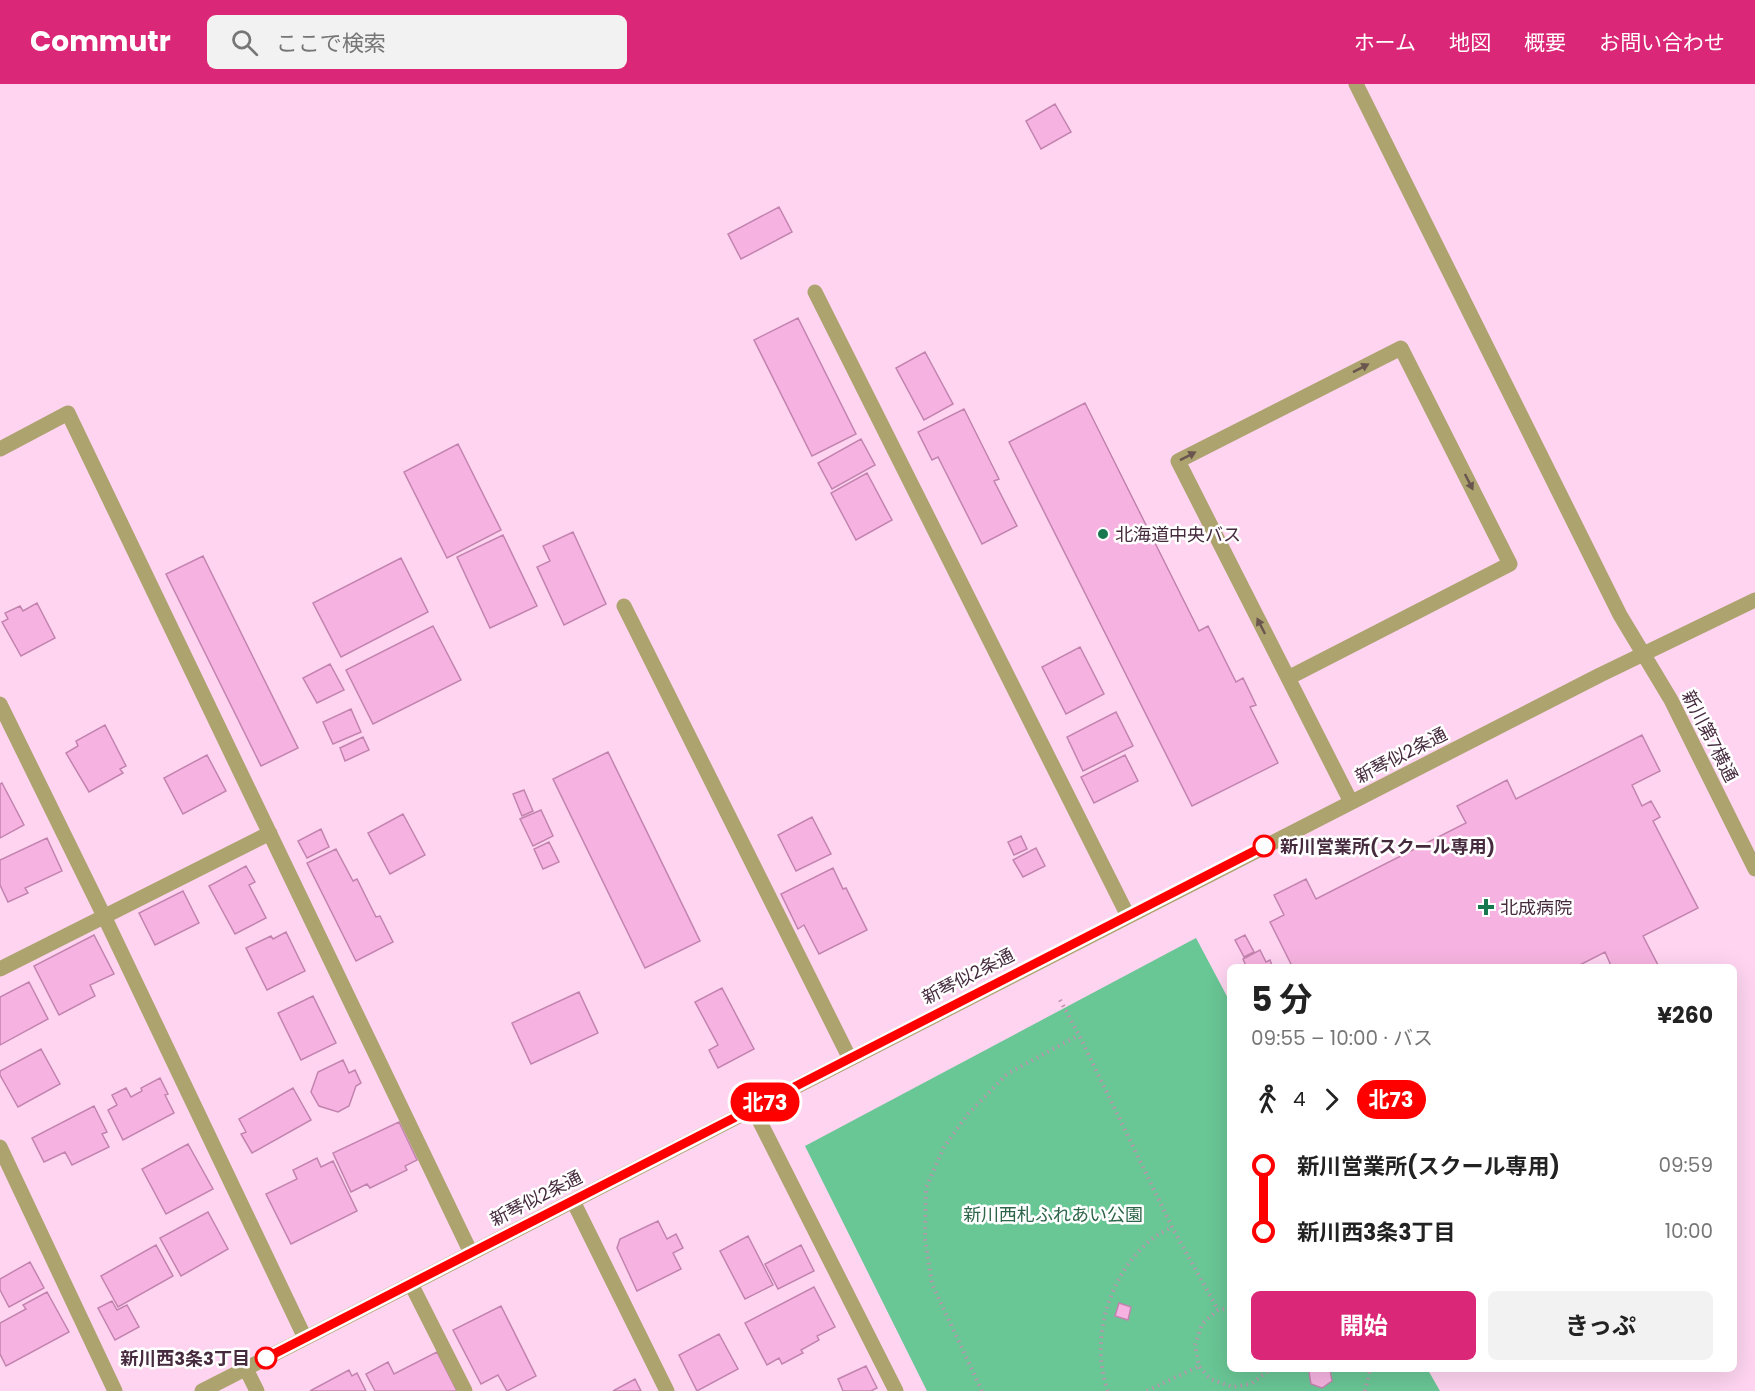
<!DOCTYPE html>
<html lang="ja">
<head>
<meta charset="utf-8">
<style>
	:root { --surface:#fff; --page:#f2f2f2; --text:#222; --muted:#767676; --accent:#db2777 }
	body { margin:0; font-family:Poppins,"Noto Sans JP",sans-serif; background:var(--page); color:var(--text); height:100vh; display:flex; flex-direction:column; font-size:22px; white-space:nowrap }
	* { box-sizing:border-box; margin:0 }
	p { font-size:20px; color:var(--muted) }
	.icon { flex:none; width:33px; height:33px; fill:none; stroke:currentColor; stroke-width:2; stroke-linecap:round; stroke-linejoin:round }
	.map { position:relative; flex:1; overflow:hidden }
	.details { position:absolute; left:1227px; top:880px; width:510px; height:408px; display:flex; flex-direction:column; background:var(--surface); border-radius:9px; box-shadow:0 6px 24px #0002 }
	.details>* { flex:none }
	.badge { padding:0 12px; border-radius:20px; font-size:21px; line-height:39px }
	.map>.badge { position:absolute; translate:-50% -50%; box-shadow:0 0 0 3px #fff }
	.legs { display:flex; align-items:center; gap:9px; height:66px; padding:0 24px; font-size:20px }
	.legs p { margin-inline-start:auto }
	.summary { display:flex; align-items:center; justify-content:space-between; height:102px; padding:0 24px }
	h1 { font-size:33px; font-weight:700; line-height:45px }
	.cta { display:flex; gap:12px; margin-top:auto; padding:12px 24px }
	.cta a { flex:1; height:69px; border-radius:9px; background:var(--accent); color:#fff; font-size:24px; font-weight:700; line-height:69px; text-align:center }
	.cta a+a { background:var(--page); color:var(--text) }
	ul { padding:0 24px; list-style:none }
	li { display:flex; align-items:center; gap:21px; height:66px; font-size:22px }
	li i { display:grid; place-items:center; width:9px; height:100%; margin:0 8px; background:currentColor }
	li i::after { content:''; width:15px; height:15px; margin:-8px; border:4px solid; border-radius:50%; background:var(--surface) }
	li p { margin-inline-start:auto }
	li:first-child i { background:linear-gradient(#0000 50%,currentColor 0) }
	li:last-child i { background:linear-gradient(currentColor 50%,#0000 0) }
	header { display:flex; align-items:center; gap:36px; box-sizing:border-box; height:84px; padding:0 30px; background:var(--accent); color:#fff }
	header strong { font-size:28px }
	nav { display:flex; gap:33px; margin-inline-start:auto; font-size:21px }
	.search { width:420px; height:54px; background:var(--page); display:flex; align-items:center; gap:15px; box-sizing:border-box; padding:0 21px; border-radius:9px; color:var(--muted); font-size:22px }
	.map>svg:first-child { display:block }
</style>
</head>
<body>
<header>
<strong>Commutr</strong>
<div class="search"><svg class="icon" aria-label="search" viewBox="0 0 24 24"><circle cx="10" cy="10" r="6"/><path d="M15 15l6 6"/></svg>ここで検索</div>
<nav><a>ホーム</a><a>地図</a><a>概要</a><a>お問い合わせ</a></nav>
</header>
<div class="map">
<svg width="1755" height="1307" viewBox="0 0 1755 1307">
	<rect width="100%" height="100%" fill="#fed4f0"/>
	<path fill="#69c695" d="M1196,854l34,64v368h198l12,21h-513l-122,-245z"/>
	<path fill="#f6b3e1" stroke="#c383af" stroke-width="1.5" d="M1055,20l16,28 -30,17 -15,-28z
		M779,123l13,25 -51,27 -13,-25z
		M798,234l58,116 -44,22 -58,-116z
		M925,268l28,52 -29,16 -28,-52z
		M1085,319l114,228 9,-5 28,56 7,-4 13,27 -6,2 28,56 -86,43 -183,-364z
		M964,325l35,70 -5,2 23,45 -35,18 -44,-87 -6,3 -14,-28z
		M861,355l14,26 -43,24 -14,-26z
		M458,360l43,86 -54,28 -43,-86z
		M867,389l25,47 -36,20 -25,-47z
		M573,448l33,72 -42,21 -27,-58 13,-6 -7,-15z
		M503,451l34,71 -47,22 -33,-71z
		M203,472l95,192 -37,18 -95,-192z
		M401,474l27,54 -87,45 -28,-54z
		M37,519l18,35 -34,18 -19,-34 6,-3 -3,-6 15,-7 3,5z
		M433,542l28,54 -88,44 -27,-54z
		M1080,563l24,47 -38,20 -24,-47z
		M330,580l14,26 -27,13 -14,-25z
		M351,625l10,23 -28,12 -10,-22z
		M1116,628l17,34 -50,25 -16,-34z
		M105,641l21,41 -6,3 3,4 -34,19 -23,-39 12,-7 -2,-5z
		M1642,651l18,36 -28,14 10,21 9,-5 9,16 -7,4 45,87 -55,28 15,29 -5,3h-41l-7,-16 -31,16h-281l-23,-46 14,-7 -10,-20 32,-16 10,20 150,-76 -9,-17 50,-26 9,19z
		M363,653l6,13 -24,11 -5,-13z
		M608,668l92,189 -55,27 -92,-189z
		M207,671l19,36 -43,23 -19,-36z
		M1125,671l13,26 -44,22 -13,-26z
		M2,699l22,42 -24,13v-54z
		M524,706l9,21 -11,5 -9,-22z
		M541,726l12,26 -20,10 -13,-27z
		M403,730l22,41 -35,19 -22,-41z
		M812,733l19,37 -35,17 -18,-36z
		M321,745l8,18 -22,11 -9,-17z
		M1021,752l6,13 -13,6 -6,-13z
		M47,754l15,33 -37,17 3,5 -20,9 -8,-17v-25z
		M549,758l10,20 -16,7 -9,-20z
		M1036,764l9,18 -22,11 -10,-17z
		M336,765l17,32 4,-2 19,38 4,-1 13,26 -37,19 -49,-98z
		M246,782l9,16 -6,3 17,33 -31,16 -26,-48z
		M833,784l10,21 3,-1 21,42 -48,24 -15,-29 -6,4 -17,-35z
		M183,807l16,32 -44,22 -16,-32z
		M286,848l19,39 -38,19 -21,-42 25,-12 2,3z
		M94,851l20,39 -24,11 5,11 -36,19 -25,-49z
		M1245,851l9,17 -10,5 -9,-17z
		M1260,866l6,12 4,-2 3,8h-26l-4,-9z
		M29,898l19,37 -48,26v-48z
		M722,904l32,61 -36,19 -9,-18 9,-5 -23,-43z
		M579,908l19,41 -67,31 -19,-41z
		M313,912l23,47 -35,17 -23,-47z
		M41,965l19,35 -42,23 -18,-32v-4z
		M343,976l6,13 6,-3 6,13 -5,3 -7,20 -11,6 -19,-6 -8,-14 7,-20z
		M160,994l8,16 -3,1 9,18 -51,27 -15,-30 9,-5 -5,-10 14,-7 5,9 11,-6 -1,-3z
		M293,1004l18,32 -59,33 -11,-19 5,-2 -7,-13z
		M94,1022l13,26 -5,2 7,13 -37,18 -7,-13 -21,10 -12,-24z
		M399,1038l18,38 -12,6 2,4 -37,18 -3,-4 -16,8 -18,-39z
		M188,1060l25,45 -47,25 -24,-45z
		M317,1074l4,9 12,-6 24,50 -66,33 -25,-50 31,-15 -4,-9z
		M208,1128l20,37 -47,27 -21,-38z
		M658,1137l9,18 9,-5 7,14 -10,5 8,16 -44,22 -20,-43 3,-9z
		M748,1152l25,49 -28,14 -25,-48z
		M156,1161l17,31 -55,31 -17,-31z
		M801,1161l13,26 -36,18 -13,-25z
		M30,1178l14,26 -35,19 -9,-17v-11z
		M814,1203l21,40 -18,9 2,4 -18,10 2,3 -21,11 -3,-6 -12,7 -22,-42z
		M47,1208l22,40 -63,34 -6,-12v-31l26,-14 -3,-4z
		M112,1217l5,9 10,-5 12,22 -24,13 -17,-32z
		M1119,1219l12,4 -3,13 -13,-4z
		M501,1222l35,70 -29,15 -9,-16 -17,9 -28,-54z
		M719,1250l19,35 -41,22 -18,-36z
		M437,1268l20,39h-82l-9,-17 22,-12 6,12z
		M866,1282l11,22 -6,3h-28l-5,-12z
		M349,1286l3,6 5,-3 9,18h-56z
		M1311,1286h19l2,11 -10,7 -11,-4 -2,-12z
		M635,1295l6,12h-28z"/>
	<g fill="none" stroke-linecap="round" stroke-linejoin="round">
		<path stroke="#b995ad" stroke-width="4" stroke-dasharray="1.5 4.5" stroke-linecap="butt" d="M1060,916l19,35 93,192 46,83
			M1230,1224l-12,2 -16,14 -7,21 4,21 11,13 23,8 18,-3 18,-14
			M982,1307l-50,-107 -7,-45 1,-51 18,-41 24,-33 39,-40 72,-39
			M1108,1307c-19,-51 1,-118 44,-152 6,-5 13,-8 20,-12
			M1147,1307l52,-25
			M1365,1307l5,-21"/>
		<path stroke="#ada36e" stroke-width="15" d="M1356,0l264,531 51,85 84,169
			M815,208l313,624
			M0,365l68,-36 403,840
			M624,522l226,453
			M1288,594l222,-114 -109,-216 -223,113 173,341
			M0,620l104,212 201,422
			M0,885l270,-136
			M753,1024l143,283
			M0,1063l115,244
			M573,1117l94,190
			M411,1200l54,107
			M246,1285l11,22
			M202,1307l1398,-716 155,-75"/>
	</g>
	<defs><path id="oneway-solid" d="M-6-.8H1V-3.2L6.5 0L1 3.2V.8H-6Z" transform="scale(1.5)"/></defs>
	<g fill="#6a554f">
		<use href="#oneway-solid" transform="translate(1361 284) rotate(-27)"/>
		<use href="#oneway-solid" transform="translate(1188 372) rotate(-27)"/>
		<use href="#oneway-solid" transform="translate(1469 398) rotate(63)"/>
		<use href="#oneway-solid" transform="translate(1261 542) rotate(-117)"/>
	</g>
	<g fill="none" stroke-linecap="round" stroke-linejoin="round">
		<defs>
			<path id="line-1" d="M266,1274l998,-512"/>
		</defs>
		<use href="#line-1" stroke="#fff" stroke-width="14"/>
		<use href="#line-1" stroke="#f00" stroke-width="9"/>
	</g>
	<g fill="#17774e" stroke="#fff" stroke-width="2">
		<circle cx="1103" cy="450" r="6"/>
		<path d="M1483 814h6v6h6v6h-6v6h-6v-6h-6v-6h6z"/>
	</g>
	<g fill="#fff" stroke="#f00" stroke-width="3">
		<circle cx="1264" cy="762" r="10"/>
		<circle cx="266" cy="1274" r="10"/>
	</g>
	<g text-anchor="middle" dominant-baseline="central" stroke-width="5" stroke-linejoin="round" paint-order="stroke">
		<g font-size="18" fill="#462b3e" stroke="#fff" text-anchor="start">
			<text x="1115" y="450">北海道中央バス</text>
			<text x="1500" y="823">北成病院</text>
		</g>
		<g font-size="18" fill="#462b3e" stroke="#fff">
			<text transform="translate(1710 652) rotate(63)">新川第7横通</text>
			<text transform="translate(1401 671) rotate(-27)">新琴似2条通</text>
			<text transform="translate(968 892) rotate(-27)">新琴似2条通</text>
			<text transform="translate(536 1114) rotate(-27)">新琴似2条通</text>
		</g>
		<g font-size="18" font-weight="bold" fill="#462b3e" stroke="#fff" text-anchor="start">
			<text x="1280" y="762">新川営業所(スクール専用)</text>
			<text x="250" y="1274" text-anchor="end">新川西3条3丁目</text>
		</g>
		<g font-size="18" fill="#2d6548" stroke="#fff">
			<text x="1053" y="1130">新川西札ふれあい公園</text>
		</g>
	</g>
</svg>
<b class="badge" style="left:765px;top:1018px;background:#f00;color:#fff">北73</b>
<section class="details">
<div class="summary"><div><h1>5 分</h1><p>09:55 – 10:00 · バス</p></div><b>¥260</b></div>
<div class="legs"><svg class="icon" aria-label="walk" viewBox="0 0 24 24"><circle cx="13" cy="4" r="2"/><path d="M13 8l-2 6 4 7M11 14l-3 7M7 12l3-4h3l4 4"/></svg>4<svg class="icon" aria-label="forward" viewBox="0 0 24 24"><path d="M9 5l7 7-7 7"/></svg><b class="badge" style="background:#f00;color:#fff">北73</b></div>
<ul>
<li><i style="color:#f00"></i><b>新川営業所(スクール専用)</b><p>09:59</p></li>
<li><i style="color:#f00"></i><b>新川西3条3丁目</b><p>10:00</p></li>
</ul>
<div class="cta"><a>開始</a><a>きっぷ</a></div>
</section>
</div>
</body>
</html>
